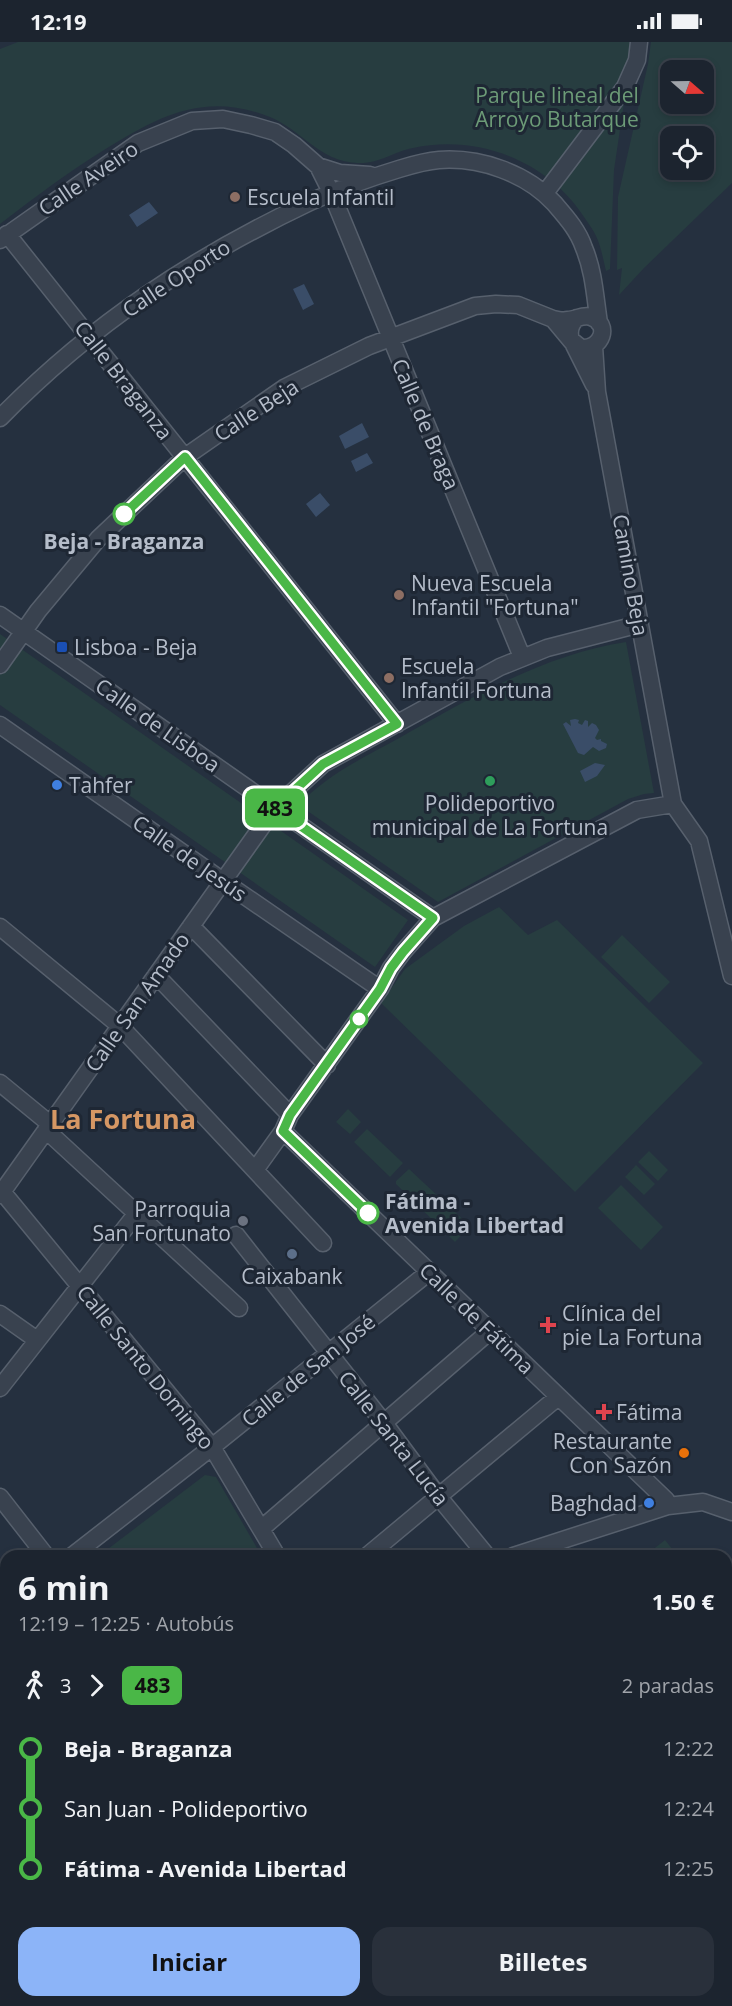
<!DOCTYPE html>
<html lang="es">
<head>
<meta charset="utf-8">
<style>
	:root { --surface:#1c242f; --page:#29303b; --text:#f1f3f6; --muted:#a0a4aa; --line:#3a414b; --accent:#8cb4f8 }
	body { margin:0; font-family:"Open Sans",sans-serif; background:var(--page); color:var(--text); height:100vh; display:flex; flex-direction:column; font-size:22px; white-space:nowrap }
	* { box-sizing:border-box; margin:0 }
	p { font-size:20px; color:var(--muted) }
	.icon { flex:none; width:33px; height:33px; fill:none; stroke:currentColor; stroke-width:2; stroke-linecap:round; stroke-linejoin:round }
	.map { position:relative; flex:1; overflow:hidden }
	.side { position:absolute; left:0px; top:1508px; width:732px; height:458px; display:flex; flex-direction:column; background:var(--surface); border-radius:18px 18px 0 0; box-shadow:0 3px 9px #0003,0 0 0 2px var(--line) }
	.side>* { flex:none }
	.badge { padding:0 12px; border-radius:9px; font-size:21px; line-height:39px }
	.needle { width:39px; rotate:110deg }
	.buttons { position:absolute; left:660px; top:18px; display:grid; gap:12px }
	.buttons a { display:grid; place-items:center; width:54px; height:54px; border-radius:12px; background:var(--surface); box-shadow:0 3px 9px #0003,0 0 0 2px var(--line); font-size:30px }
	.map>.badge { position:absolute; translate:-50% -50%; box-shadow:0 0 0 3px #fff }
	.legs { display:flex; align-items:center; gap:9px; height:66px; padding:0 18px; font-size:20px }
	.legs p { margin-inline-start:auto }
	.headline { display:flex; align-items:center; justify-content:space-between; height:102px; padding:0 18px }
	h1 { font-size:33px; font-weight:700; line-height:45px }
	.button { display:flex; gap:12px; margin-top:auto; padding:12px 18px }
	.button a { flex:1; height:69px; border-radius:18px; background:var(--accent); color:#111; font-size:24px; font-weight:700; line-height:69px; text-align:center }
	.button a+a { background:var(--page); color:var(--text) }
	ul { padding:0 18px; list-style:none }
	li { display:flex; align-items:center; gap:21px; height:60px; font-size:22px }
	li i { display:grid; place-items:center; width:9px; height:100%; margin:0 8px; background:currentColor }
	li i::after { content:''; width:15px; height:15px; margin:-8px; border:4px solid; border-radius:50%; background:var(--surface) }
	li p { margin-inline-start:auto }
	li:first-child i { background:linear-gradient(#0000 50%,currentColor 0) }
	li:last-child i { background:linear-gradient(currentColor 50%,#0000 0) }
	.status { display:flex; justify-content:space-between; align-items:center; height:42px; padding:0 30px; background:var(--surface); direction:ltr }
	.status svg { height:16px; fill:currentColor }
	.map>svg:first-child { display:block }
</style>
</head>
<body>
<div class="status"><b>12:19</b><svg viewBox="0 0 49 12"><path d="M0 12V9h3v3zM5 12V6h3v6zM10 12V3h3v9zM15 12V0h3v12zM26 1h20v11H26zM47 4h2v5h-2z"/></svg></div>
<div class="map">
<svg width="732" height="1964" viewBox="0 0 732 1964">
	<rect width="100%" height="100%" fill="#25303f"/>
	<path fill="#273d40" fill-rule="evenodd" d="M18,0h615l-19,128 -4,99 -4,2c-3,-12 -5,-25 -10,-35 -3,-7 -8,-13 -12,-19 -36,-56 -106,-83 -171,-69 -21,4 -33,16 -56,15 -38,-2 -54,-32 -87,-46 -66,-26 -111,-1 -166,33 -36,22 -70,48 -104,74v-175z
		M651,0h81v141l-88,85 -25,27 3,-27 -5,2 1,-73 30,-133zM704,28v34h-34v-34zM704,94v34h-34v-34z
		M0,592l408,286 -33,47 -375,-262z
		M626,600l28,151 -10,1 -16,5 -190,103 -139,-97c27,-30 66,-48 102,-68 72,-40 142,-82 225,-95z
		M499,865l29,28 29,-15 146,143 -128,129 -194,-189 24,-34 59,-43z
		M622,893l48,47 -21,21 -48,-46z
		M348,1067l13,13 -11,12 -14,-12z
		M367,1087l36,34 -13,14 -36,-35z
		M649,1109l19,19 -10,11 -20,-19z
		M636,1123l19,19 -11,11 -19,-18z
		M409,1127l61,57 -15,16 -59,-58v-3z
		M621,1143l42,42 -22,23 -43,-42z
		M205,1433l11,2 45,78h-161z
		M665,1498l12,15h-22l-4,-4z
		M732,1580v358l-6,3v-355z
		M6,1585v133l-6,5v-133z
		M290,1959h118l-7,5h-117z
		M581,1959h123l-7,5h-123z"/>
	<path fill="#3a4d68" d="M149,160l9,11 -21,14 -8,-12z
		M304,242l10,20 -11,6 -10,-21z
		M362,381l7,14 -24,12 -6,-13z
		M367,411l6,10 -17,9 -5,-11z
		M320,451l10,12 -14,12 -10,-13z
		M575,677l4,1 -1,3 4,2 3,-5 3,1v6l4,-4 4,2 3,5 -4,8 2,2 4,-1v2l6,3 -1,4 -7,3 -6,-4 -9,8 -6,-2 -15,-29 3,-2 5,4 -1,-6z
		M595,721l10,2 -8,11 -12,6 -5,-11z"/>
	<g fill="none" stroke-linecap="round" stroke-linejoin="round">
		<path stroke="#3b4554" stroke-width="22" stroke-dasharray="22 11" stroke-linecap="butt" d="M726,1738l6,-7
			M726,1778l6,-6"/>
		<defs>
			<path id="minor" d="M318,124l22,7 30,2
				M545,151l80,-106 12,-27 2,-18
				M7,192l390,490
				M0,198l138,-97 54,-22 31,-2 28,6 24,7 19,13 24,21 13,26 191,465
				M577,276c-7,6 -9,13 -6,22l10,8c21,2 30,-24 10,-31 -8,-3 -15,3 -24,3 -4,1 -9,0 -14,-1l20,24 21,42
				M594,304l3,46 76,412 26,37 33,135
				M0,376c92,-94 192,-160 310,-216 29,-13 59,-24 89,-33 13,-4 26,-8 40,-9 41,-3 87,13 115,43 12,14 24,27 30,45 10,24 11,49 15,75
				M0,573l433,303
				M0,623l38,-54 60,-72 87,-82 99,-69 85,-42 106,-40 21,-2 22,1 35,14
				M0,683l223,156 157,108
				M191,884l136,139
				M0,885l120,99 203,217
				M156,933l134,140
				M0,1041l50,41
				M46,1088l193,178
				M283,1089l383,369 2,6
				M255,1128l28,-39 7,-16 90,-126 11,-21 12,-16 30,-34 204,-108 36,-6
				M0,1147l212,258 65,109
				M0,1153l275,-387 48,-44 177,-97 47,-19 93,-24
				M236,1193l148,188 54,73 49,60
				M0,1272l37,26
				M0,1346l137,-175
				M0,1455l46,59
				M261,1487l229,-198
				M72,1514l140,-109 217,-175
				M367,1514l191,-159
				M513,1514l155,-50 35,-4 29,10
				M0,1570l6,-5
				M726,1578l6,-8
				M0,1781l6,-4
				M265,1964l6,-5"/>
			<path id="major" d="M726,1700h6
				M0,1731l6,-4
				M0,1763l6,-4"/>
			<path id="highway" d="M726,1687l6,-5
				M726,1829l6,-5
				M419,1964l6,-5
				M471,1964l7,-5
				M517,1964l7,-5
				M560,1964l6,-5"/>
		</defs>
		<use href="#minor" stroke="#57606d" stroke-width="19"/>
		<use href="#major" stroke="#424b58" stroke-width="22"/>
		<use href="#highway" stroke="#444d5a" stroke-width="25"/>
		<use href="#minor" stroke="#39424f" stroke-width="16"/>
		<use href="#major" stroke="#57616f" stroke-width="20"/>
		<use href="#highway" stroke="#756956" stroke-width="22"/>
	</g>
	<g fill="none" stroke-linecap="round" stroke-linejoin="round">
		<defs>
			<path id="line-1" d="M124,472l61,-57 212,267 -74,40 -48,44 158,110 -30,34 -12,16 -11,21 -90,126 -7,16 85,82"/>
		</defs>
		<use href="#line-1" stroke="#fff" stroke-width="14"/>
		<use href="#line-1" stroke="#4ab747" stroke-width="9"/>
	</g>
	<g fill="#8d6e63" stroke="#1e2734" stroke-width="2">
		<circle cx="235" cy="155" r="6"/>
		<circle cx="399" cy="553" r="6"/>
		<circle cx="389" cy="636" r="6"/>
	</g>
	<g fill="#fff" stroke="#4ab747" stroke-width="3">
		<circle cx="124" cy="472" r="10"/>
		<circle cx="359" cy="977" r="8"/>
		<circle cx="368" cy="1171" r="10"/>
	</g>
	<rect fill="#1a4fb4" stroke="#1e2734" stroke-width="2" x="56" y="599" width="12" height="12" rx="3"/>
	<circle fill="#2e9e5b" stroke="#1e2734" stroke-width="2" cx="490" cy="739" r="6"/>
	<g fill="#3f7fe0" stroke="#1e2734" stroke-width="2">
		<circle cx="57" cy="743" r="6"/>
		<circle cx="649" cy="1461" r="6"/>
	</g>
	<circle fill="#6b7280" stroke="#1e2734" stroke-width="2" cx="243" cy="1179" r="6"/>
	<circle fill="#5c6f8a" stroke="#1e2734" stroke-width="2" cx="292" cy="1212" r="6"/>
	<g fill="#e0444e" stroke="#1e2734" stroke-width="2">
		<path d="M545 1274h6v6h6v6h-6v6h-6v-6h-6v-6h6z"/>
		<path d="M601 1361h6v6h6v6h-6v6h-6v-6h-6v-6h6z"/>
	</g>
	<circle fill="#e8710a" stroke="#1e2734" stroke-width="2" cx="684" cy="1411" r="6"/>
	<g text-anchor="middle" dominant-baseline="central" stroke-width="6" stroke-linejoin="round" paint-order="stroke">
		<g font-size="21" fill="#6c9b77" stroke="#1e2734">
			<text x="557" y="53">Parque lineal del<tspan x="557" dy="24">Arroyo Butarque</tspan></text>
		</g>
		<g font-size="21" fill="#b5bdca" stroke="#1e2734">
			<text transform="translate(88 136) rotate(-34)">Calle Aveiro</text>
			<text transform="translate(176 236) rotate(-33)">Calle Oporto</text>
			<text transform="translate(124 338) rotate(52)">Calle Braganza</text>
			<text transform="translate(256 368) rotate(-33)">Calle Beja</text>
			<text transform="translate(426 382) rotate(67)">Calle de Braga</text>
			<text transform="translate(631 533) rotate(80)">Camino Beja</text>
			<text transform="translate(158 683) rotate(35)">Calle de Lisboa</text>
			<text transform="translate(190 816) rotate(35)">Calle de Jesús</text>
			<text transform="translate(137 960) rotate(-55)">Calle San Amado</text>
			<text transform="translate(477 1276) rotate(44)">Calle de Fátima</text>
			<text transform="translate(146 1325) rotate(51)">Calle Santo Domingo</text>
			<text transform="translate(308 1328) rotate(-39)">Calle de San José</text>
			<text transform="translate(394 1396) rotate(52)">Calle Santa Lucía</text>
		</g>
		<g font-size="21" fill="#b5bdca" stroke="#1e2734" text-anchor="start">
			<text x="247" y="155">Escuela Infantil</text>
			<text x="411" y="541">Nueva Escuela<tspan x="411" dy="24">Infantil "Fortuna"</tspan></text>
			<text x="74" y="605">Lisboa - Beja</text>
			<text x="401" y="624">Escuela<tspan x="401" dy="24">Infantil Fortuna</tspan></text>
			<text x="69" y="743">Tahfer</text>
			<text x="490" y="761" text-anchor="middle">Polideportivo<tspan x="490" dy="24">municipal de La Fortuna</tspan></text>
			<text x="231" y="1167" text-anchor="end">Parroquia<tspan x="231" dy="24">San Fortunato</tspan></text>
			<text x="292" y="1234" text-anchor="middle">Caixabank</text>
			<text x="562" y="1271">Clínica del<tspan x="562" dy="24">pie La Fortuna</tspan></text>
			<text x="616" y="1370">Fátima</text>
			<text x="672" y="1399" text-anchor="end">Restaurante<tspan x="672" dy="24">Con Sazón</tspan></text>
			<text x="637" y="1461" text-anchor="end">Baghdad</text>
		</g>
		<g font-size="21" font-weight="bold" fill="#b5bdca" stroke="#1e2734">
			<text x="124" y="499">Beja - Braganza</text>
			<text x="385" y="1159" text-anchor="start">Fátima -<tspan x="385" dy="24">Avenida Libertad</tspan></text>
		</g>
		<g font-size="27" font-weight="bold" fill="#d59764" stroke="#1e2734">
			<text x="123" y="1076">La Fortuna</text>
		</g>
	</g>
</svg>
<div class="buttons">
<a><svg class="needle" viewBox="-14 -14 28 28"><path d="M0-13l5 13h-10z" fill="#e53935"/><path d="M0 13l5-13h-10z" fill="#a0a4aa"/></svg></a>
<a><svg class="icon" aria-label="locate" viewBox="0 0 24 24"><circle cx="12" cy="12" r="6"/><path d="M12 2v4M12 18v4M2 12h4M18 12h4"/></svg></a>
</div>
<b class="badge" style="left:275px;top:766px;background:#4ab747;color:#111">483</b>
<section class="side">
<div class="headline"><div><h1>6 min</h1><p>12:19 – 12:25 · Autobús</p></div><b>1.50 €</b></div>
<div class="legs"><svg class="icon" aria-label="walk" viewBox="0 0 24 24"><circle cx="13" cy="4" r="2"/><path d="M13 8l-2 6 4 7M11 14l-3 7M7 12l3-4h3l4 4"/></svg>3<svg class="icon" aria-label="forward" viewBox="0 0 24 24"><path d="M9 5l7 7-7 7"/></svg><b class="badge" style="background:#4ab747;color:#111">483</b><p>2 paradas</p></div>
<ul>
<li><i style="color:#4ab747"></i><b>Beja - Braganza</b><p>12:22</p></li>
<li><i style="color:#4ab747"></i><span>San Juan - Polideportivo</span><p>12:24</p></li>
<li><i style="color:#4ab747"></i><b>Fátima - Avenida Libertad</b><p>12:25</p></li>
</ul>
<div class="button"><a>Iniciar</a><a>Billetes</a></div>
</section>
</div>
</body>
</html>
